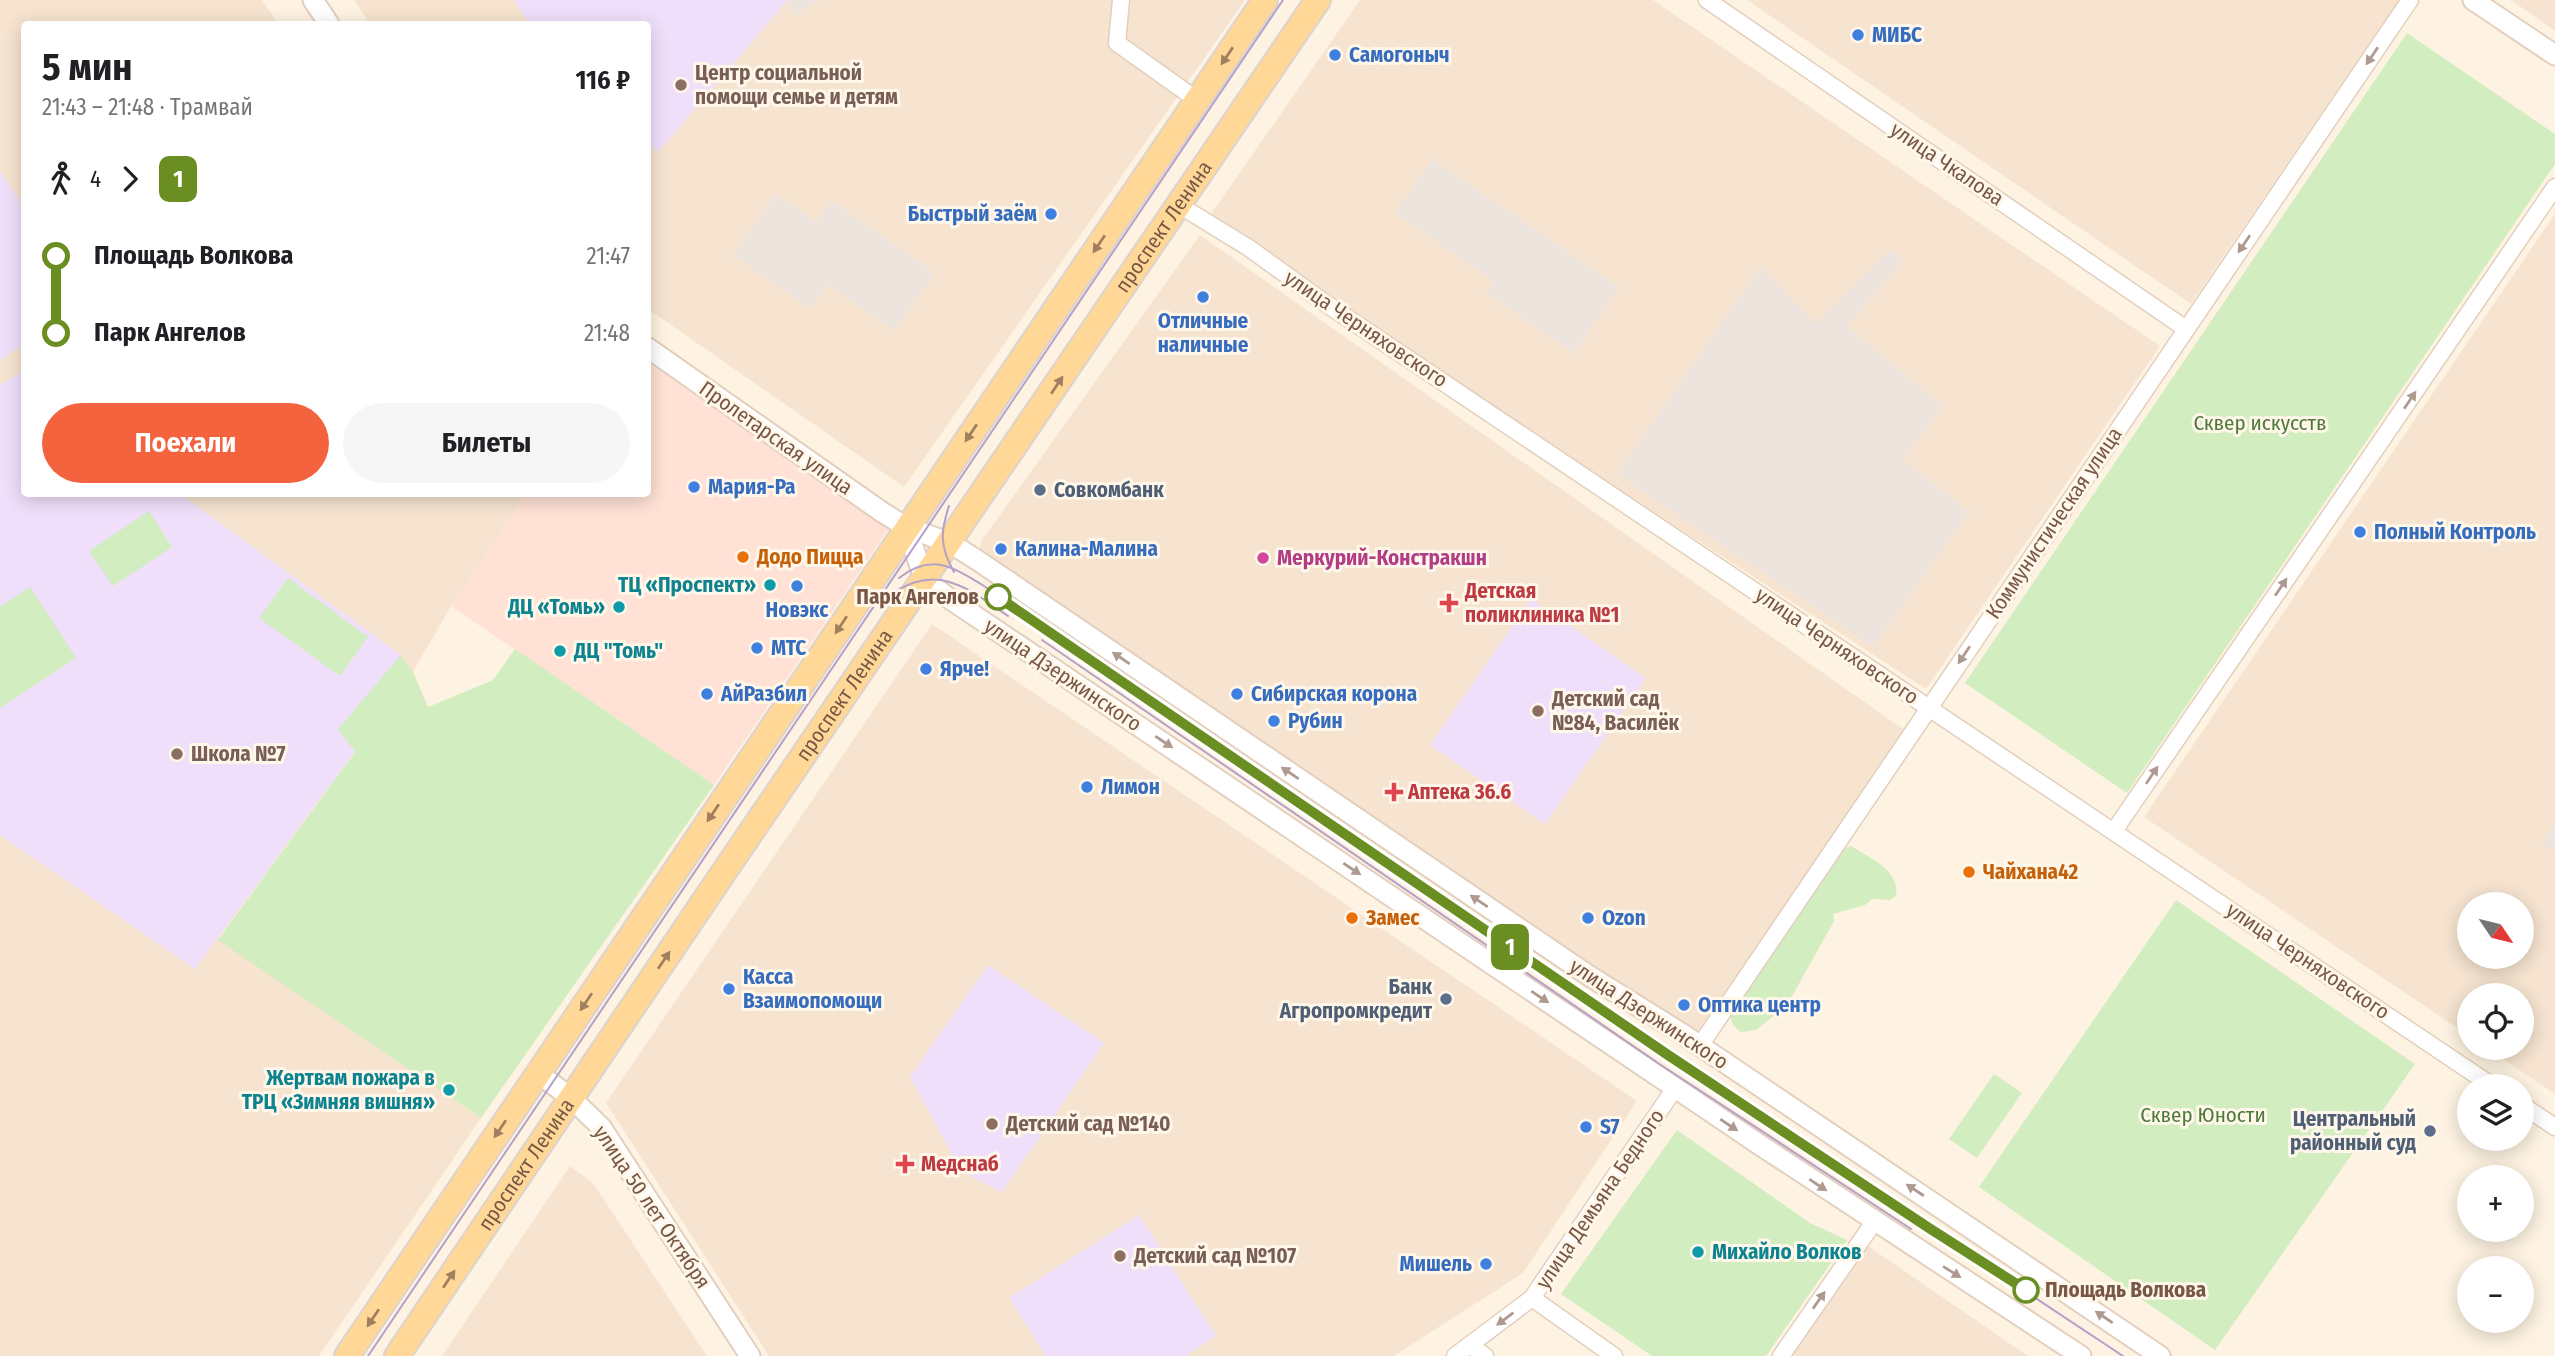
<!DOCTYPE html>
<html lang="ru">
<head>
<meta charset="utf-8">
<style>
	:root { --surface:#fff; --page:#f6f6f6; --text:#202124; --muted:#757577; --accent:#f3633d }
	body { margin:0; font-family:"Fira Sans Condensed",sans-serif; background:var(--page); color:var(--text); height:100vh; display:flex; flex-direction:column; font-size:26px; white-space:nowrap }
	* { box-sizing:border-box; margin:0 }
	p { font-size:23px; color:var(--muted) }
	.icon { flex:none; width:38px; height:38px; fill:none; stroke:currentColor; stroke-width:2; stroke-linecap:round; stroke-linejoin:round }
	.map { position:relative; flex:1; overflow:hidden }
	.details { position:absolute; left:21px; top:21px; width:630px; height:476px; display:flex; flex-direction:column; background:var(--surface); border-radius:7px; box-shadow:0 4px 18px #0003 }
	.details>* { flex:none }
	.badge { padding:0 14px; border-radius:10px; font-size:24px; line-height:46px }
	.needle { width:46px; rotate:125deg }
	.buttons { position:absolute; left:2457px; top:892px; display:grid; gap:14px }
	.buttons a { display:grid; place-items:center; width:77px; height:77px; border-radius:50%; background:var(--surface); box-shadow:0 4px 18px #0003; font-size:35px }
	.map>.badge { position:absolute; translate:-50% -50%; box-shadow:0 0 0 4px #fff }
	.legs { display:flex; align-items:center; gap:10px; height:77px; padding:0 21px; font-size:23px }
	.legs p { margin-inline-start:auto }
	.head { display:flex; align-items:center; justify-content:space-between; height:119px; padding:0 21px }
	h1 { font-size:38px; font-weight:700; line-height:52px }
	.action { display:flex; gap:14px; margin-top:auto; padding:14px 21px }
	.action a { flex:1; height:80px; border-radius:42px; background:var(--accent); color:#fff; font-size:28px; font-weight:700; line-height:80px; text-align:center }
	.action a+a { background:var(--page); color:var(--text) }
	ul { padding:0 21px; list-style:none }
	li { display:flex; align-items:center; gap:24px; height:77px; font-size:26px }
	li i { display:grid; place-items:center; width:10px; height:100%; margin:0 9px; background:currentColor }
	li i::after { content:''; width:18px; height:18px; margin:-9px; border:5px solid; border-radius:50%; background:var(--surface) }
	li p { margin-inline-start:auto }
	li:first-child i { background:linear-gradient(#0000 50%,currentColor 0) }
	li:last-child i { background:linear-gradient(currentColor 50%,#0000 0) }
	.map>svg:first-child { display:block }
</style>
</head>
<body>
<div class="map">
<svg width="2555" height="1356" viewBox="0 0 2555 1356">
	<rect width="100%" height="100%" fill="#fef3e2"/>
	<path fill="#f6e4d0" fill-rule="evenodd" d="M0,0h262l17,24h-255v470h503l-76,112 -38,66 -195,267 263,179 -162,238h-319z
		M354,0h891l-341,487 -256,-178v-285h-278z
		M1360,0h293l507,346 -234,343 -720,-468z
		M1747,0h652l-208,304z
		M2511,0h44v31z
		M2555,214v880l-68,-46h35v-52h-53v40l-325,-219zM2469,905h53v52h-53z
		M1200,235l700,492 12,4 -213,316 -722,-487 5,-20z
		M932,624l705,477 -114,172 -129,83h-625l-163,-253z
		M570,1166l23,17 114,173h-265z
		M1868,1246l160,110h-237z"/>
	<path fill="#ffe1d5" d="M648,363l242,164 -176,258 -263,-179 76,-112h121z"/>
	<path fill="#ede5dd" d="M785,0h34l-24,16z
		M1432,159l187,128 -45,66 -88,-60 8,-12 -99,-68z
		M776,194l40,28 16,-21 103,72 -41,58 -66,-46 -17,24 -78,-54z
		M1891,249l12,13 -56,64 96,80 -40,53 66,53 -96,135 -256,-173 144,-208 54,58z
		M2555,823v29l-13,-9z"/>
	<path fill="#f0dffa" d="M514,0h271l1,2 -128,150 -10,-7v-121h-119z
		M0,171l24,37v136l-24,16z
		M24,370v124h156l221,161 12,17 -218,297 -195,-134v-450z
		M1531,599l115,79 -101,146 -115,-79z
		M988,965l116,78 -102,149 -41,-21 -51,-94z
		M1139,1215l77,121 -31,20h-139l-37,-58z"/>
	<path fill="#d2edbf" d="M2407,33l148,101v30l-428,629 -162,-110z
		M149,511l23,36 -59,39 -24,-35z
		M288,578l80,59 -28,39 -81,-58z
		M30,587l46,71 -76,50v-101z
		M515,649l199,136 -233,333 -263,-178 137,-188 -17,-23 63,-74 12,17 15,35 65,-27z
		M1851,846c19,12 49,24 45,50l-6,4 -18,-1 -7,6 -32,9 1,7 -47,84 -31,25 -15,2c-8,-6 -11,-11 -10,-21l108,-160z
		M2176,900l239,164 -200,286 -236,-163z
		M1994,1074l28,19 -45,65 -28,-19z
		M1677,1130l133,93 37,17 -81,116h-114l-91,-62z"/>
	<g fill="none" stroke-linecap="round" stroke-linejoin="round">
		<defs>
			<path id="minor" d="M1121,0l-4,43 80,57
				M1707,0l479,329
				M1179,205l70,43 76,55 1169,784
				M2114,831l441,-644
				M1699,1047l711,-1047
				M2522,1105l33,22
				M1532,1298l82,58
				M1470,1345l15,11
				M1455,1356l77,-58 143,-210
				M1781,1356l93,-134"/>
			<path id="tertiary" d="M313,0l16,24
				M2473,0l82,55
				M648,348l234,164 24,15 44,16 27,17 611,415 93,58 479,323
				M906,527l19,53 25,19 813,548 318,209
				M538,1073l33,25 30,29 149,229"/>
			<g id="primary">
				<path d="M347,1356l918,-1356"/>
				<path id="s1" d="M397,1356l314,-465 607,-891"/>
			</g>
		</defs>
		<use href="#minor" stroke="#e3cfbd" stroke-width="19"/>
		<use href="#tertiary" stroke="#e3cfbd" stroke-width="23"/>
		<use href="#primary" stroke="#dcd3cf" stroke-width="28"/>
		<use href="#minor" stroke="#fff" stroke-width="16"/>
		<use href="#tertiary" stroke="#fff" stroke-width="19"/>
		<use href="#primary" stroke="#ffd898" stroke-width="24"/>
		<path stroke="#b5a0c8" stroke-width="2" d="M949,506c-9,27 -9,41 5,66
			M899,578c32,-25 52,-12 82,6l687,471 455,301
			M892,594c45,-32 77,-5 116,22
			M1042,640l619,425 250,164
			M368,1356l915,-1356"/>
	</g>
	<defs><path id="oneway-solid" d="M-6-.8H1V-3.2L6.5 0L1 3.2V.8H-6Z" transform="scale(1.75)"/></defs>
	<g fill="#a07e5f">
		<use href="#oneway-solid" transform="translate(1227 56) rotate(124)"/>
		<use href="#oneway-solid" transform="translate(1099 244) rotate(124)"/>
		<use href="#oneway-solid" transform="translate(1057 385) rotate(-56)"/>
		<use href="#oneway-solid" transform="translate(971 433) rotate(124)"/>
		<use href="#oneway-solid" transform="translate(841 625) rotate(124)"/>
		<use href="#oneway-solid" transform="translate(713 813) rotate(124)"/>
		<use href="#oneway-solid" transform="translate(664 960) rotate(-56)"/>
		<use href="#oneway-solid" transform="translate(586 1002) rotate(124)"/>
		<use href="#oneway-solid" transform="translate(500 1129) rotate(124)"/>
		<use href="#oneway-solid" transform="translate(449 1279) rotate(-56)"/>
		<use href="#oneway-solid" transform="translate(373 1318) rotate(124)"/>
	</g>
	<g fill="#ae9a90">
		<use href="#oneway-solid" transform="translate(2372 56) rotate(124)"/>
		<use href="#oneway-solid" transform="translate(2244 244) rotate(124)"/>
		<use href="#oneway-solid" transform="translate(2410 400) rotate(-56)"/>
		<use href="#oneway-solid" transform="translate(2281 587) rotate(-56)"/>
		<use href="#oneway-solid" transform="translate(1964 655) rotate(124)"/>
		<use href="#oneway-solid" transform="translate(1121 658) rotate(-146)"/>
		<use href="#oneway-solid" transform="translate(1164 742) rotate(34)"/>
		<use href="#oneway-solid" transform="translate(1290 773) rotate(-146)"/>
		<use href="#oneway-solid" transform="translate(2152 775) rotate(-56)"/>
		<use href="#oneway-solid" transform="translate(1352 869) rotate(34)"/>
		<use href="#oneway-solid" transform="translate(1479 901) rotate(-146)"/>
		<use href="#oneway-solid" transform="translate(1540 997) rotate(34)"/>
		<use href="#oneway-solid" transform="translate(1729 1125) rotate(34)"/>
		<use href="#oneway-solid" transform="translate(1818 1185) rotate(34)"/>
		<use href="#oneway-solid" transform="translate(1915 1190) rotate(-147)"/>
		<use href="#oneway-solid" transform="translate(1952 1272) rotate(32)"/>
		<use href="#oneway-solid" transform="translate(1819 1300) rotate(-55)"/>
		<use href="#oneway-solid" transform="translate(2104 1317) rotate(-146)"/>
		<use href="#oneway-solid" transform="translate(1505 1319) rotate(143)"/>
	</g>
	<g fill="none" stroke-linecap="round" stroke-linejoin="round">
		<defs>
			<path id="line-1" d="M998,597l670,458 261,173 97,62"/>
		</defs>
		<use href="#line-1" stroke="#fff" stroke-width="16"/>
		<use href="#line-1" stroke="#6b8e23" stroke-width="10"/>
	</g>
	<g fill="#3f7fe0" stroke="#fff7ea" stroke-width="2.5">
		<circle cx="1858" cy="35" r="7"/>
		<circle cx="1335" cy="55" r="7"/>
		<circle cx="1051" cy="214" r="7"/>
		<circle cx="1203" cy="297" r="7"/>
		<circle cx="694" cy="487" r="7"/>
		<circle cx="2360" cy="532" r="7"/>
		<circle cx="1001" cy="549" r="7"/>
		<circle cx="797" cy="586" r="7"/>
		<circle cx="757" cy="648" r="7"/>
		<circle cx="926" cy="669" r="7"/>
		<circle cx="707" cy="694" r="7"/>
		<circle cx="1237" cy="694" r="7"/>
		<circle cx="1274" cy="721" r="7"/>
		<circle cx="1087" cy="787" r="7"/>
		<circle cx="1588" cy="918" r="7"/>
		<circle cx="729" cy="989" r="7"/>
		<circle cx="1684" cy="1005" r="7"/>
		<circle cx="1586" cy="1127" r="7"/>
		<circle cx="1486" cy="1264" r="7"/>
	</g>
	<g fill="#8d6e63" stroke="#fff7ea" stroke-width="2.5">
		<circle cx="681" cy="85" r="7"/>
		<circle cx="1538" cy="711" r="7"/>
		<circle cx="177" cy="754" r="7"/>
		<circle cx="992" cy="1124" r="7"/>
		<circle cx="1120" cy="1256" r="7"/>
	</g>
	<g fill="#5c6f8a" stroke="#fff7ea" stroke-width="2.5">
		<circle cx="1040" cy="490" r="7"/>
		<circle cx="1446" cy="999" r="7"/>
		<circle cx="2430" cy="1131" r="7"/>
	</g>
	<g fill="#e8710a" stroke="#fff7ea" stroke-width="2.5">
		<circle cx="743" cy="557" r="7"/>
		<circle cx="1969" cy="872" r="7"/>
		<circle cx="1352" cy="918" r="7"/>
	</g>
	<circle fill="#d1479c" stroke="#fff7ea" stroke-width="2.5" cx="1263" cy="558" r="7"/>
	<g fill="#0f9aa8" stroke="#fff7ea" stroke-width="2.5">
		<circle cx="770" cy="585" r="7"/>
		<circle cx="619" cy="607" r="7"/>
		<circle cx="560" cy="651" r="7"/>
		<circle cx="449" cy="1090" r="7"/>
		<circle cx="1698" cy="1252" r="7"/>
	</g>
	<g fill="#fff" stroke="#6b8e23" stroke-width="3.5">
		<circle cx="998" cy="597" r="12"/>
		<circle cx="2026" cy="1290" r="12"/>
	</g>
	<g fill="#e0444e" stroke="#fff7ea" stroke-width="2.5">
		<path d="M1445.5 592.5h7v7h7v7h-7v7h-7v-7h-7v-7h7z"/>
		<path d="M1390.5 781.5h7v7h7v7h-7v7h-7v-7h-7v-7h7z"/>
		<path d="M901.5 1153.5h7v7h7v7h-7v7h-7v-7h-7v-7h7z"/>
	</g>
	<g text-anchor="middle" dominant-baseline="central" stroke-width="6" stroke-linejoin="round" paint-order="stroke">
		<g font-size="21" font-weight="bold" fill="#366cbe" stroke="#fff7ea" text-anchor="start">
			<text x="1872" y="35">МИБС</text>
			<text x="1349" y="55">Самогоныч</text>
			<text x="1037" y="214" text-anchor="end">Быстрый заём</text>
			<text x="1203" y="321" text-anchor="middle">Отличные<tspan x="1203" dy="24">наличные</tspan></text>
			<text x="708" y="487">Мария-Ра</text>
			<text x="2374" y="532">Полный Контроль</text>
			<text x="1015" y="549">Калина-Малина</text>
			<text x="797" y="610" text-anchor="middle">Новэкс</text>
			<text x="771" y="648">МТС</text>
			<text x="940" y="669">Ярче!</text>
			<text x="721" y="694">АйРазбил</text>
			<text x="1251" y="694">Сибирская корона</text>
			<text x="1288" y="721">Рубин</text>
			<text x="1101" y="787">Лимон</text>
			<text x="1602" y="918">Ozon</text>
			<text x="743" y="977">Касса<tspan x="743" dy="24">Взаимопомощи</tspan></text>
			<text x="1698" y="1005">Оптика центр</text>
			<text x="1600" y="1127">S7</text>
			<text x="1472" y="1264" text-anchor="end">Мишель</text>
		</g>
		<g font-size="21" font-weight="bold" fill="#785e54" stroke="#fff7ea" text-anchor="start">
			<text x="695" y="73">Центр социальной<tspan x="695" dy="24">помощи семье и детям</tspan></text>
			<text x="1552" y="699">Детский сад<tspan x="1552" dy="24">№84, Василёк</tspan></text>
			<text x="191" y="754">Школа №7</text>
			<text x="1006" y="1124">Детский сад №140</text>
			<text x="1134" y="1256">Детский сад №107</text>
		</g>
		<g font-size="21" fill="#785746" stroke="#fff7ea">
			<text transform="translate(1947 164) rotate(34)">улица Чкалова</text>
			<text stroke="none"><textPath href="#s1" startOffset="1365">проспект Ленина</textPath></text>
			<text transform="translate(1366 329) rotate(34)">улица Черняховского</text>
			<text transform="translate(776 438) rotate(35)">Пролетарская улица</text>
			<text transform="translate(2054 523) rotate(-56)">Коммунистическая улица</text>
			<text transform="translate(1837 646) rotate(34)">улица Черняховского</text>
			<text transform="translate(1063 675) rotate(34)">улица Дзержинского</text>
			<text stroke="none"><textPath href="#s1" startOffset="798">проспект Ленина</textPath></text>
			<text transform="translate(2308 961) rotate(34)">улица Черняховского</text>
			<text transform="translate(1649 1014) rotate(33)">улица Дзержинского</text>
			<text stroke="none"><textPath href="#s1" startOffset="231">проспект Ленина</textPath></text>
			<text transform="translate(1600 1199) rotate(-56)">улица Демьяна Бедного</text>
			<text transform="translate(652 1207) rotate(56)">улица 50 лет Октября</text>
		</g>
		<g font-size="21" fill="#4d793b" stroke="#fff7ea">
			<text x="2260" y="423">Сквер искусств</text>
			<text x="2203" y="1115">Сквер Юности</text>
		</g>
		<g font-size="21" font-weight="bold" fill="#4e5e75" stroke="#fff7ea" text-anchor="end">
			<text x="1054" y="490" text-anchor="start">Совкомбанк</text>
			<text x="1432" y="987">Банк<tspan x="1432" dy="24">Агропромкредит</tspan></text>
			<text x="2416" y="1119">Центральный<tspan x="2416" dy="24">районный суд</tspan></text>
		</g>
		<g font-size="21" font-weight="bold" fill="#c56008" stroke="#fff7ea" text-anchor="start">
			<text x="757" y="557">Додо Пицца</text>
			<text x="1983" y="872">Чайхана42</text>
			<text x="1366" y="918">Замес</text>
		</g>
		<g font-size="21" font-weight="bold" fill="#b23c85" stroke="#fff7ea" text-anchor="start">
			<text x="1277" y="558">Меркурий-Констракшн</text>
		</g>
		<g font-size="21" font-weight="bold" fill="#0d838f" stroke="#fff7ea" text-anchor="end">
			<text x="756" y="585">ТЦ «Проспект»</text>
			<text x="605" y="607">ДЦ «Томь»</text>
			<text x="574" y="651" text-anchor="start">ДЦ "Томь"</text>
			<text x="435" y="1078">Жертвам пожара в<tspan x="435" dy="24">ТРЦ «Зимняя вишня»</tspan></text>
			<text x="1712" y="1252" text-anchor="start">Михайло Волков</text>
		</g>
		<g font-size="21" font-weight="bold" fill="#be3a42" stroke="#fff7ea" text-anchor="start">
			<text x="1465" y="591">Детская<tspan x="1465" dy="24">поликлиника №1</tspan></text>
			<text x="1408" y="792">Аптека 36.6</text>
			<text x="921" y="1164">Медснаб</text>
		</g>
		<g font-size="21" font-weight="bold" fill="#785746" stroke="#fff7ea" text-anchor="end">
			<text x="979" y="597">Парк Ангелов</text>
			<text x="2045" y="1290" text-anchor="start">Площадь Волкова</text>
		</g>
	</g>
</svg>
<div class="buttons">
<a><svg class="needle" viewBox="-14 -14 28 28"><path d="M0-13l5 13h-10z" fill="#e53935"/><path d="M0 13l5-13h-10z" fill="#757577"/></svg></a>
<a><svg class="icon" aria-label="locate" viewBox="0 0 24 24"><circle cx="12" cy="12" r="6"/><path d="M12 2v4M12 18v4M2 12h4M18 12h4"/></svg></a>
<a><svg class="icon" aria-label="layers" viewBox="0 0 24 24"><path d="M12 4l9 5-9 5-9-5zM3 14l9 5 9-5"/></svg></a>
<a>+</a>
<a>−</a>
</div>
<b class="badge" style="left:1510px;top:947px;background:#6b8e23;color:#fff">1</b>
<section class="details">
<div class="head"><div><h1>5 мин</h1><p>21:43 – 21:48 · Трамвай</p></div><b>116 ₽</b></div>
<div class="legs"><svg class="icon" aria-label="walk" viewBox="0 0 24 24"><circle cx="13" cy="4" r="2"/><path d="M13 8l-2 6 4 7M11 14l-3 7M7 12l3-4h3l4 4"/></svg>4<svg class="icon" aria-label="forward" viewBox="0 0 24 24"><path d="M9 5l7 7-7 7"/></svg><b class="badge" style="background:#6b8e23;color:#fff">1</b></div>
<ul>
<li><i style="color:#6b8e23"></i><b>Площадь Волкова</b><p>21:47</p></li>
<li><i style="color:#6b8e23"></i><b>Парк Ангелов</b><p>21:48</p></li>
</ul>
<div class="action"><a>Поехали</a><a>Билеты</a></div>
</section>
</div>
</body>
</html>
